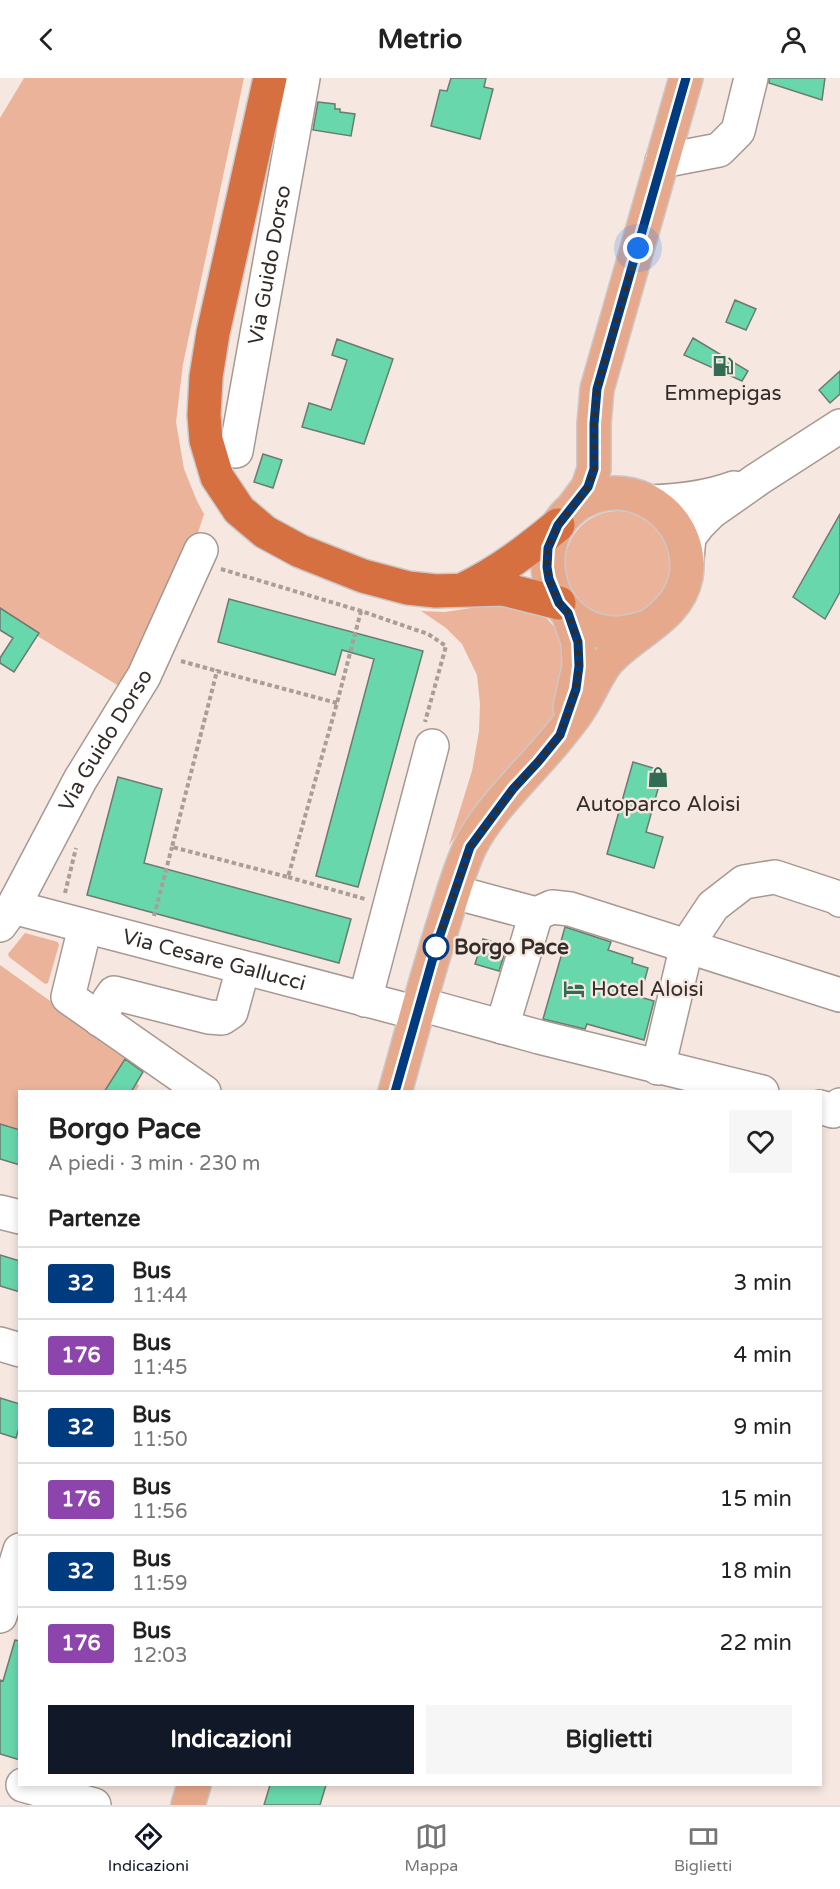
<!DOCTYPE html>
<html lang="it">
<head>
<meta charset="utf-8">
<style>
	:root { --surface:#fff; --page:#f6f6f6; --text:#222; --muted:#767676; --line:#e0e0e0; --accent:#111827 }
	body { margin:0; font-family:"Varela Round",sans-serif; background:var(--page); color:var(--text); height:100vh; display:flex; flex-direction:column; font-size:22px; white-space:nowrap }
	* { box-sizing:border-box; margin:0 }
	p { font-size:20px; color:var(--muted) }
	.icon { flex:none; width:33px; height:33px; fill:none; stroke:currentColor; stroke-width:2; stroke-linecap:round; stroke-linejoin:round }
	.map { position:relative; flex:1; overflow:hidden }
	.sheet { position:absolute; left:18px; top:1012px; width:804px; height:696px; display:flex; flex-direction:column; background:var(--surface); border-radius:0px; box-shadow:0 3px 9px #0003 }
	.sheet>* { flex:none }
	.badge { padding:0 12px; border-radius:4px; font-size:21px; line-height:39px }
	.you { position:absolute; width:30px; height:30px; margin:-15px; border:4px solid #fff; border-radius:50%; background:#1a73e8; box-shadow:0 0 0 9px #1a73e833 }
	.map>.badge { position:absolute; translate:-50% -50%; box-shadow:0 0 0 3px #fff }
	h2 { padding:0 30px; font-size:22px; line-height:54px }
	.round { display:grid; place-items:center; flex:none; width:63px; height:63px; border-radius:0px; background:var(--page) }
	.headline { display:flex; align-items:center; justify-content:space-between; height:102px; padding:0 30px }
	h1 { font-size:28px; font-weight:700; line-height:45px }
	.cta { display:flex; gap:12px; margin-top:auto; padding:12px 30px }
	.cta a { flex:1; height:69px; border-radius:0px; background:var(--accent); color:#fff; font-size:24px; font-weight:700; line-height:69px; text-align:center }
	.cta a+a { background:var(--page); color:var(--text) }
	ul { padding:0; list-style:none }
	li { display:flex; align-items:center; gap:18px; height:72px; padding:0 30px; border-top:2px solid var(--line) }
	li div { flex:1 }
	li b { display:block; font-size:22px }
	li em { font-style:normal }
	li .badge { min-width:66px; font-weight:700; text-align:center }
	header { display:flex; justify-content:space-between; align-items:center; height:78px; padding:0 30px; background:var(--surface); font-size:27px; font-weight:700 }
	.dock { display:flex; justify-content:space-around; align-items:center; height:84px; border-top:2px solid var(--line); background:var(--surface); font-size:16px; color:var(--muted) }
	.dock a { display:grid; justify-items:center; gap:3px }
	.dock .on { color:var(--accent) }
	.map>svg:first-child { display:block }
</style>
</head>
<body>
<header><svg class="icon" aria-label="back" viewBox="0 0 24 24"><path d="M15 5l-7 7 7 7"/></svg>Metrio<svg class="icon" aria-label="person" viewBox="0 0 24 24"><circle cx="12" cy="8" r="4"/><path d="M4 21q1-7 8-7t8 7"/></svg></header>
<div class="map">
<svg width="840" height="1727" viewBox="0 0 840 1727">
	<rect width="100%" height="100%" fill="#f7e7e1"/>
	<path fill="#ecb39b" d="M24,0h220l-61,286 -7,58 8,47 13,32 7,13 -10,31 -72,143 -122,-75v-495z
		M565 486a53 53 0 1 1 106 0a53 53 0 1 1-106 0Z
		M510,524l29,8 22,24 8,13 -14,70 -63,71 -43,57 23,-74 7,-40 1,-27 -3,-29 -15,-31 -16,-16 -25,-17 24,1z
		M25,855l33,9 1,3 -11,38 -3,1 -36,-27 -1,-3z
		M0,887l145,104 -8,14 2,3 -4,6h-115l-1,73 -19,-6z"/>
	<path fill="#68d7ab" stroke="#6c7a73" stroke-width="1.5" d="M451,0h35l-2,9 9,2 -13,50 -49,-13 9,-36 7,1z
		M769,0h56l-3,22 -53,-17z
		M318,24l17,2v5h5v3l15,2 -4,22 -38,-6z
		M735,222l21,9 -10,21 -20,-8z
		M693,260l55,33 -6,10 -58,-26z
		M337,261l56,20 -29,85 -62,-17 7,-24 22,7 16,-50 -15,-5z
		M840,293v23l-10,9 -11,-13z
		M263,376l19,6 -9,28 -19,-6z
		M840,436v78l-15,27 -32,-22z
		M229,521l194,52 -65,236 -42,-11 58,-217 -32,-9 -7,25 -117,-33z
		M0,530l39,25 -25,39 -14,-9v-5l13,-20 -13,-8z
		M633,684l30,9 -17,61 17,5 -9,31 -47,-14z
		M118,699l44,12 -18,74 207,56 -12,44 -252,-68z
		M565,849l46,15 -3,8 25,8 -1,5 16,5 -8,29 14,4 -10,39 -57,-16 -2,5 -42,-10 19,-66 -4,-1z
		M483,861l24,7 -8,25 -24,-7z
		M125,981l18,13 -12,20h-27z
		M0,1046l20,6v35l-20,-6z
		M0,1177l20,6v31l-20,-6z
		M0,1320l20,6v21l-4,13 -16,-5z
		M15,1562l5,1v119l-20,-6v-74l3,1z
		M270,1707h56l-6,20h-56z"/>
	<g fill="none" stroke-linecap="round" stroke-linejoin="round">
		<defs>
			<g id="minor">
				<path d="M662,83l57,-11 19,-19 13,-53"/>
				<path id="s1" d="M236,373l67,-373"/>
				<path d="M651,424c29,-1 56,-4 83,-14"/>
				<path d="M687,481l2,-22 10,-13 12,-12 47,-33 82,-53"/>
				<path d="M454,814l82,22 16,-7 18,2 270,86"/>
				<path id="s2" d="M13,829l404,106"/>
				<path id="s3" d="M0,847l13,-18 67,-127 64,-104 57,-126"/>
				<path d="M85,849l-17,70 136,95"/>
				<path d="M365,922l67,-254"/>
				<path d="M420,926l119,33 223,55"/>
				<path d="M100,942l9,-20 5,-7 95,24 13,1 9,-6 12,-44"/>
				<path d="M502,949l34,-113"/>
				<path d="M658,990l29,-123 26,-39 31,-24 31,-5 64,21 1,2"/>
				<path d="M820,1029l13,4 7,-6"/>
				<path d="M0,1134l20,5"/>
				<path d="M0,1266l20,6"/>
				<path d="M0,1538l20,-66"/>
				<path d="M23,1707l71,20"/>
			</g>
			<path id="major" d="M571,432l17,-23 6,-18v-45l3,-35 89,-311
				M568,535l10,29 1,24 -9,41
				M395,1014c16,-57 31,-114 49,-170 8,-25 15,-52 26,-75 19,-39 62,-77 89,-111 7,-9 15,-18 21,-28 10,-15 16,-32 27,-46 25,-30 71,-43 79,-85 9,-52 -42,-98 -93,-80 -70,25 -55,132 20,136 12,1 22,-3 34,-6
				M188,1727l6,-20"/>
			<path id="highway" d="M270,0l-57,255 -7,44 -2,38 2,25 11,37 22,33 26,22 35,19 63,25 45,12 28,3 67,-2 56,14
				M464,511c35,-17 64,-39 94,-64"/>
		</defs>
		<use href="#minor" stroke="#a79892" stroke-width="36"/>
		<use href="#major" stroke="#cac8c8" stroke-width="36"/>
		<use href="#highway" stroke="#cac8c8" stroke-width="36"/>
		<path stroke="#aa9e99" stroke-width="4" stroke-dasharray="4.5 3" stroke-linecap="butt" d="M221,491l140,42 67,23 18,12 -21,76
			M181,583l36,10
			M337,625l-120,-32 -45,176 116,30 49,-174 24,-92
			M288,799l77,22
			M65,815l11,-45
			M154,838l18,-69"/>
		<use href="#minor" stroke="#fff" stroke-width="33"/>
		<use href="#major" stroke="#e7a98c" stroke-width="33"/>
		<use href="#highway" stroke="#d77040" stroke-width="33"/>
	</g>
	<g fill="none" stroke-linecap="round" stroke-linejoin="round">
		<defs>
			<path id="line" d="M395,1014l42,-148 33,-97 43,-58 25,-27 22,-27 16,-46 3,-23 -1,-24 -10,-29 -9,-10 -10,-24 -2,-12 1,-19 10,-23 30,-38 6,-18v-45l3,-35 89,-311"/>
		</defs>
		<use href="#line" stroke="#fff" stroke-width="14"/>
		<use href="#line" stroke="#003b80" stroke-width="9"/>
		<path stroke="#332d2a" stroke-width="6" stroke-dasharray="0 10.8" d="M436,869l34,-100 43,-58 25,-27 22,-27 16,-46 3,-23 -1,-24 -10,-29 -9,-10 -10,-24 -2,-12 1,-19 10,-23 30,-38 6,-18v-45l3,-35 41,-141"/>
	</g>
	<defs>
		<symbol id="fuel-bare" viewBox="-9 -9 18 18"><path d="M-5.5-6h7V0h2V4h1.3V-2.5L3-4.5l.8-.8L6-3V5H2.5V1h-1V6h-7ZM-4.2-4.7v3.2H.2V-4.7Z" fill="#326c55" stroke="#f7e7e1" stroke-width="2.5" paint-order="stroke"/></symbol>
		<symbol id="shop-bare" viewBox="-9 -9 18 18"><path d="M-5-2.5h2.3a2.7 3.5 0 0 1 5.4 0H5L5.5 6h-11ZM-1.5-2.5h3a1.5 2.3 0 0 0-3 0Z" fill="#326c55" stroke="#f7e7e1" stroke-width="2.5" paint-order="stroke"/></symbol>
		<symbol id="hotel-bare" viewBox="-9 -9 18 18"><path d="M-6-4.5h1.5V1H6V5H4.5V3h-9V5H-6ZM-4 0a1.8 1.8 0 1 1 3.6 0ZM.5 0V-2.5h3Q6-2.5 6 0Z" fill="#326c55" stroke="#f7e7e1" stroke-width="2.5" paint-order="stroke"/></symbol>
	</defs>
	<g fill-rule="evenodd">
		<use href="#fuel-bare" x="708" y="273" width="30" height="30"/>
		<use href="#shop-bare" x="643" y="684" width="30" height="30"/>
		<use href="#hotel-bare" x="559" y="896" width="30" height="30"/>
	</g>
	<circle fill="#fff" stroke="#003b80" stroke-width="3" cx="436" cy="869" r="12"/>
	<g text-anchor="middle" dominant-baseline="central" stroke-width="5" stroke-linejoin="round" paint-order="stroke">
		<g font-size="21" fill="#332d2a" stroke="#f7e7e1">
			<text stroke="none"><textPath href="#s1" startOffset="189">Via Guido Dorso</textPath></text>
			<text stroke="none"><textPath href="#s3" startOffset="213">Via Guido Dorso</textPath></text>
			<text stroke="none"><textPath href="#s2" startOffset="208">Via Cesare Gallucci</textPath></text>
		</g>
		<g font-size="21" fill="#332d2a" stroke="#f7e7e1">
			<text x="723" y="315">Emmepigas</text>
			<text x="658" y="726">Autoparco Aloisi</text>
			<text x="591" y="911" text-anchor="start">Hotel Aloisi</text>
		</g>
		<g font-size="21" font-weight="bold" fill="#332d2a" stroke="#f7e7e1" text-anchor="start">
			<text x="454" y="869">Borgo Pace</text>
		</g>
	</g>
</svg>
<div class="you" style="left:638px;top:170px"></div>
<section class="sheet">
<div class="headline"><div><h1>Borgo Pace</h1><p>A piedi · 3 min · 230 m</p></div><a class="round"><svg class="icon" aria-label="heart" viewBox="0 0 24 24"><path d="M12 20l-8-8c-3-5 5-10 8-4 3-6 11-1 8 4z"/></svg></a></div>
<h2>Partenze</h2>
<ul>
<li><span class="badge" style="background:#003b80;color:#fff">32</span><div><b>Bus</b><p>11:44</p></div><em>3 min</em></li>
<li><span class="badge" style="background:#8e44ad;color:#fff">176</span><div><b>Bus</b><p>11:45</p></div><em>4 min</em></li>
<li><span class="badge" style="background:#003b80;color:#fff">32</span><div><b>Bus</b><p>11:50</p></div><em>9 min</em></li>
<li><span class="badge" style="background:#8e44ad;color:#fff">176</span><div><b>Bus</b><p>11:56</p></div><em>15 min</em></li>
<li><span class="badge" style="background:#003b80;color:#fff">32</span><div><b>Bus</b><p>11:59</p></div><em>18 min</em></li>
<li><span class="badge" style="background:#8e44ad;color:#fff">176</span><div><b>Bus</b><p>12:03</p></div><em>22 min</em></li>
</ul>
<div class="cta"><a>Indicazioni</a><a>Biglietti</a></div>
</section>
</div>
<nav class="dock">
<a class="on"><svg class="icon" aria-label="directions" viewBox="0 0 24 24"><path d="M12 3l9 9-9 9-9-9zM9 14v-3h6M13 9l2 2-2 2"/></svg>Indicazioni</a>
<a><svg class="icon" aria-label="map" viewBox="0 0 24 24"><path d="M3 6l6-2 6 2 6-2v14l-6 2-6-2-6 2zM9 4v14M15 6v14"/></svg>Mappa</a>
<a><svg class="icon" aria-label="tickets" viewBox="0 0 24 24"><path d="M3 7h18v10H3zM15 7v10"/></svg>Biglietti</a>
</nav>
</body>
</html>
